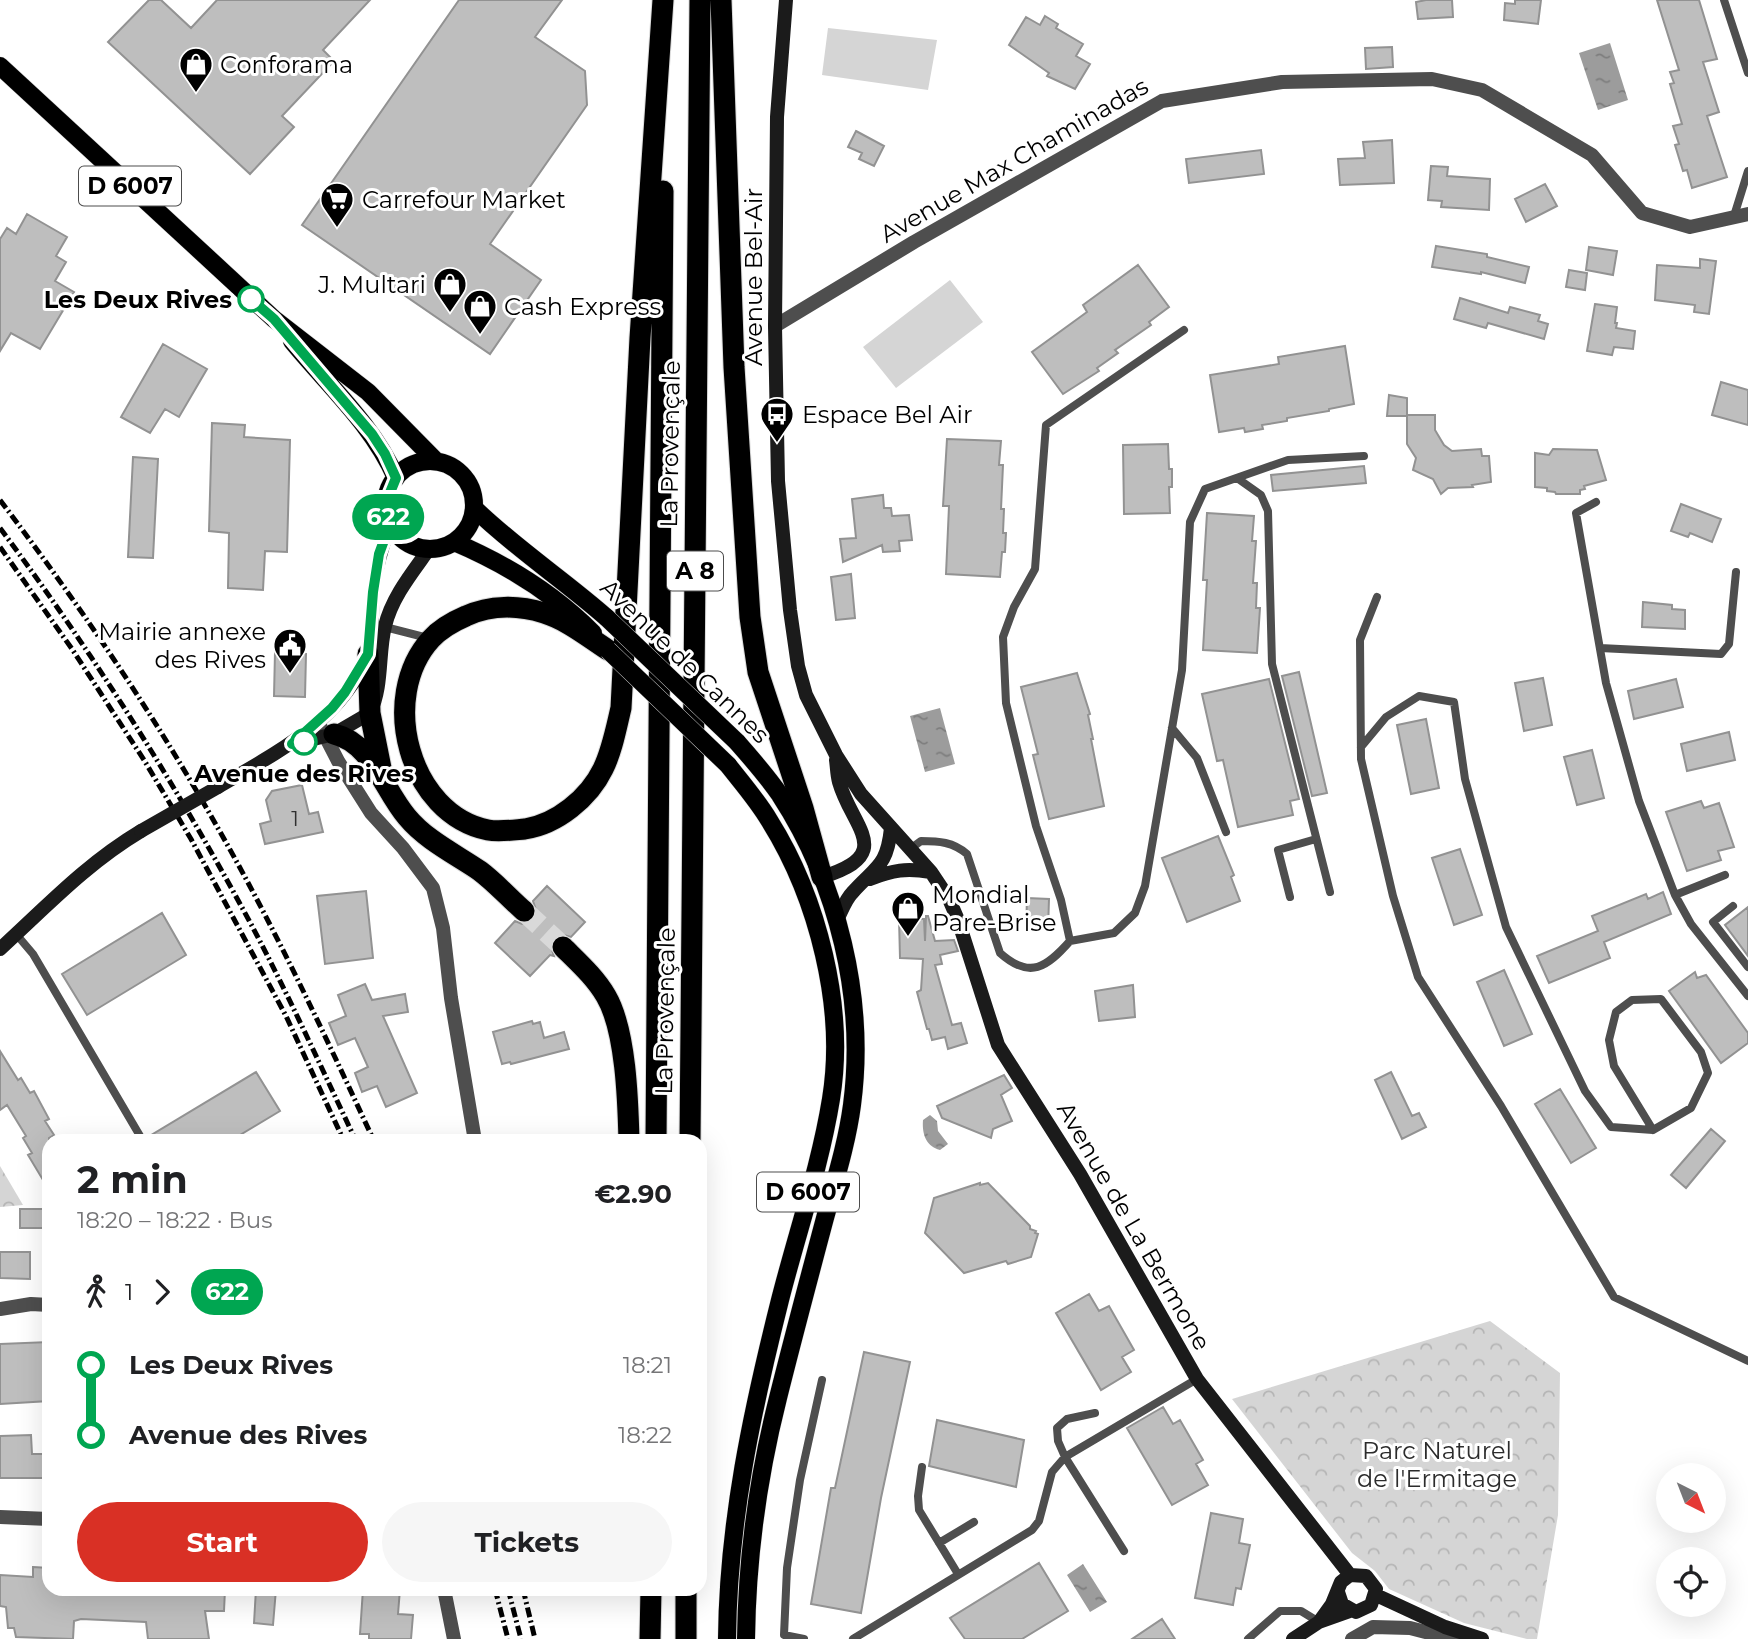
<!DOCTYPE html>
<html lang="en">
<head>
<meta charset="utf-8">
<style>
	:root { --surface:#fff; --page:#f6f6f6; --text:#202124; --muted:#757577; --accent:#d93025 }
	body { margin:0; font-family:Montserrat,sans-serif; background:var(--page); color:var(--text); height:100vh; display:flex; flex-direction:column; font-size:26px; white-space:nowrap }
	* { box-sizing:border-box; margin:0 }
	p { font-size:23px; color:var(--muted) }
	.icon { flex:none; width:38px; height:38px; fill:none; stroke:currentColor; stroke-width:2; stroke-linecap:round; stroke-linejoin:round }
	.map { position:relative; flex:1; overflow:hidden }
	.details { position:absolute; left:42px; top:1134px; width:665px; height:462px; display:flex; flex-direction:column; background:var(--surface); border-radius:21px; box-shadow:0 7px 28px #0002 }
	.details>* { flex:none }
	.badge { padding:0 14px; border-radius:23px; font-size:24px; line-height:46px }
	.needle { width:46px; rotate:138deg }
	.controls { position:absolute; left:1656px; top:1463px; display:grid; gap:14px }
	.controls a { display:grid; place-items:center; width:70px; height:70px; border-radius:50%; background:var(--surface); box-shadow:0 7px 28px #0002; font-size:35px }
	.map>.badge { position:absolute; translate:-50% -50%; box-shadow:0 0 0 4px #fff }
	.legs { display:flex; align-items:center; gap:10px; height:77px; padding:0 35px; font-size:23px }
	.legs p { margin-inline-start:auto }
	.summary { display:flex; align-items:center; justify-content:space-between; height:119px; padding:0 35px }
	h1 { font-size:38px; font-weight:700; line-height:52px }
	.cta { display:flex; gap:14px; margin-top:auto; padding:14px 35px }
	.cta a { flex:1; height:80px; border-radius:42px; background:var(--accent); color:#fff; font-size:28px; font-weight:700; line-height:80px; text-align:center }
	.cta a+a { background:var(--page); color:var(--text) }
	ul { padding:0 35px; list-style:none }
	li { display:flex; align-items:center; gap:24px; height:70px; font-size:26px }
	li i { display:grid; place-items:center; width:10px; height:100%; margin:0 9px; background:currentColor }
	li i::after { content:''; width:18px; height:18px; margin:-9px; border:5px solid; border-radius:50%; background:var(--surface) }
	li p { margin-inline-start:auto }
	li:first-child i { background:linear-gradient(#0000 50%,currentColor 0) }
	li:last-child i { background:linear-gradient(currentColor 50%,#0000 0) }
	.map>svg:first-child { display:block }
</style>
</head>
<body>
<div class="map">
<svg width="1748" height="1639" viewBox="0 0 1748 1639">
	<defs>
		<pattern id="park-crowns" width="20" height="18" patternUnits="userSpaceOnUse" patternTransform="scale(1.75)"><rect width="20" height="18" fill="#d5d5d5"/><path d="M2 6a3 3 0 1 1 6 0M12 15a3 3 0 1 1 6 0" fill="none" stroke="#b5b5b5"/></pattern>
		<pattern id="water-ripples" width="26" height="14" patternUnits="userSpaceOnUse" patternTransform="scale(1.75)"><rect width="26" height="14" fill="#9c9c9c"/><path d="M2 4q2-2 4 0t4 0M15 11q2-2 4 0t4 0" fill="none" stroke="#7d7d7d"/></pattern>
	</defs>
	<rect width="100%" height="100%" fill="#fff"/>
	<path fill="url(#park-crowns)" d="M0,1166l23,39 -23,2z
		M1490,1321l70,52 -2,142 -21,124h-10l-63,-16 -75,-34 -14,-18 -23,-18 -120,-154z"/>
	<path fill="#d5d5d5" d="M828,28l109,12 -9,50 -106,-15z
		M950,280l33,42 -87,66 -33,-41z"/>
	<path fill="url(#water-ripples)" d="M1610,43l18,57 -30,10 -19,-57z
		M940,708l15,56 -30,8 -15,-56z
		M930,1115l7,6 1,10 10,13 -8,6c-15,-4 -18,-17 -17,-30z
		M1083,1564l24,38 -17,10 -23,-37z"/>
	<path fill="#bebebe" stroke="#929292" stroke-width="2" d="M149,0h12l30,28 26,-28h153l-47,50 11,11 -52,55 12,11 -44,47 -142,-132z
		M459,0h103l-27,37 50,34 2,34 -97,139 51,36 -51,74 -188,-129z
		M1426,0h26l1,17 -35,2 -2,-17z
		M1515,0h26l-3,24 -34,-4 1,-17 10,1z
		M1657,0h42l18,59 -14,3 16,50 -12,4 20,61 -35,11 -5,-18 -4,1 -8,-26 4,-1 -6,-18 9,-2 -12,-40 4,-1 -4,-11 9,-2z
		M1045,16l13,8 -2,4 27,16 -7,12 14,8 -15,25 -28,-13 2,-3 -40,-28 17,-28 14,8z
		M1392,47l1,20 -27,2 -1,-21z
		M856,131l28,15 -10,20 -15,-7 3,-6 -14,-6z
		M1392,140l2,43 -54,2 -2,-26 27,-1 -2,-16z
		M1261,150l3,24 -75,9 -3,-24z
		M1431,166l17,1 -1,9 43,3 -1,31 -48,-3 1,-6 -14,-1z
		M1545,184l12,22 -31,16 -11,-23z
		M27,214l40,23 -11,19 10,6 -11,19 19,11 -34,57 -29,-16 -11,18v-112l7,-11 9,6z
		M1436,246l51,8v3l42,10 -4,16 -44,-11v2l-49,-7z
		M1589,247l28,4 -4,24 -27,-5z
		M1700,259l16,2 -7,53 -15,-2 1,-7 -40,-5 2,-35 43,3z
		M1138,265l31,42 -20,15 2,3 -36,25 3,3 -21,15 2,3 -36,23 -31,-42 55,-40 -4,-7z
		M1569,270l18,3 -2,17 -19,-3z
		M1460,298l48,15 2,-6 30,8 -2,6 10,3 -4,15 -56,-16 -2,5 -32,-9z
		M1595,304l22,3 -2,16h2l-1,5 19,3 -2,18 -19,-2 -2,8 -25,-4z
		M163,344l44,25 -28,48 -14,-8 -15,24 -29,-16z
		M1345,346l9,58 -25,5v2l-42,7v3l-25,4 1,4 -18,3 -1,-4 -25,4 -9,-57 69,-11 -1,-7z
		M1721,382l27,8v35l-36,-10z
		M1389,395l18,3v17h28v15l9,15 8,6 29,-2 1,7h7l2,26 -19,3 1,2 -25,1 -7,6 -8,-15 -20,-9 3,-12 -9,-14v-28h-20z
		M212,423l33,2 -1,12 46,3 -3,112 -22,-1 -2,39 -35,-2 1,-55 -20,-2z
		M947,439l54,2 -2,24h4l-2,44h3l-1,24h3l-1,19h-3l-2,25 -54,-3 3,-68h-6z
		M1168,444l1,25h3v18h-3l1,26 -46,1 -1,-69z
		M1553,449l44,1 9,30 -22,6 1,3 -5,1v4h-24l-1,-2 -8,-1v-3l-12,-1v-34l14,2z
		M133,457l25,2 -5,99 -25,-1z
		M1364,466l2,17 -93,8 -2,-16z
		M883,495l1,13h7l1,8 17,-1 3,25 -13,1 1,10 -17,1 -1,-7 -39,17 -3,-23 16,-1 -4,-39z
		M1681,504l40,15 -9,23 -22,-9 -2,4 -17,-6z
		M1207,513l47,3 -2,25h4l-3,42h4l-1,25h4l-3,45 -54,-3 4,-70h-4z
		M851,574l4,44 -19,2 -5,-43z
		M1643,602l29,3v4l13,1v19l-43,-2z
		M275,652l31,2 -1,43 -31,-1z
		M1299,672l28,121 -15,3 -30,-120z
		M1077,673l13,41 -2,1 5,24h-2l13,67 -55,13 -16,-64 5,-1 -17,-67z
		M1543,678l9,47 -28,6 -9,-48z
		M1269,679l30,120 -9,2 3,14 -55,12 -15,-67 -6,1 -15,-67z
		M1676,679l7,28 -49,12 -6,-28z
		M1426,719l13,69 -28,6 -14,-69z
		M1729,732l6,28 -48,11 -6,-27z
		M1592,750l12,48 -27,7 -13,-48z
		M302,785l7,29 9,-2 5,20 -58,12 -5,-20 11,-3 -5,-21 6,-9z
		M1701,801l3,7 15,-5 15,44 -16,4 3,9 -34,11 -21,-59z
		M1218,836l16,39 -3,2 9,24 -53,21 -25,-64z
		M1460,849l22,66 -28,10 -22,-67z
		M547,886l38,36 -14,15 -11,-3 -6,3 -4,7 4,12 -4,-1 -20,21 -35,-33 20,-22 7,3 11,-4 4,-7 -4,-12z
		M366,891l7,67 -48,6 -8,-68z
		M1663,892l8,22 -67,28 6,16 -61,25 -12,-27 61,-25 -6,-15 54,-22 2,5z
		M1027,898l22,1 -1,31h-22z
		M1748,907v49l-23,-31z
		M162,913l24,42 -99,60 -25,-41z
		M926,916h2l7,25 19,-1 4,11 -18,4 2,9 -7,1 17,60 9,-2 6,20 -19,6 -3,-12 -13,3 -3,-11h-2l-10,-37 4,-2 2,-31 -23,-1 -1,-40 25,1 1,22z
		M1504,970l28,64 -28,12 -27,-64z
		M1695,972l2,6 9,-3 42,58v10l-27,20 -52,-72z
		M365,984l7,16 33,-6 3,18 -25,4 34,77 -31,14 -9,-21 -15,6 -7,-19 13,-6 -13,-29 -17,7 -9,-22 17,-7 -8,-21z
		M1133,985l2,32 -36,4 -4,-30z
		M532,1021l1,3 7,-2 4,16 20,-6 5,17 -58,15 -1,-2 -8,2 -9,-32z
		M0,1051l18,29 3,-2 9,15 4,-2 15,28 -4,2 9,14 -5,3v52l-21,-35 4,-2 -9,-15 3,-2 -19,-31 -7,5z
		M256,1072l24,39 -50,30h-81l-1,-4z
		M1391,1072l21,44 7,-3 7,14 -24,12 -27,-59z
		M1004,1075l8,13 -11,7 11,26 -19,8 -2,9 -49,-20 -5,-12z
		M1560,1089l36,59 -25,15 -36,-59z
		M1711,1129l14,12 -39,47 -15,-13z
		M980,1183v2l8,-2 42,43v3l6,2 -1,2 3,1 -7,23 -23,7 -2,-3 -42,12 -39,-40 9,-35z
		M20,1209h29v19h-29z
		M0,1252h30v27l-30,-1z
		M1089,1294l10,17 10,-5 25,44 -12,7 9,15 -30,18 -45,-77z
		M49,1342v59l-49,3v-60z
		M864,1352l46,10 -29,136 -20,115 -50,-9 20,-116h4z
		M1163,1407l10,17 7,-4 23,40 -7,4 12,21 -36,20 -45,-77z
		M937,1420l87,20 -8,47 -87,-21z
		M31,1435l1,19h17v24h-49v-42z
		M1211,1513l32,6 -4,24 11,2 -9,44 -5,-1 -3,17 -38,-7z
		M1039,1563l29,48 -46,28h-57l-15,-21z
		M33,1567l16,1v21h176l-1,22h-19l4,28h-61l-2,-17 -65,-3 -7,2 -1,18 -57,-2 -2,-9h-6l-2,-21 -6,-1v-31l33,2z
		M256,1589h20l-3,36 -19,-2z
		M363,1589h37l-2,25 15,1 -2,24h-42v-5h-9z
		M1162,1619l13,20h-43z"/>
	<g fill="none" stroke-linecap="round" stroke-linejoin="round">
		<path stroke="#d9d9d9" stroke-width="21" stroke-dasharray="21 10" stroke-linecap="butt" d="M524,911l39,36"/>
		<defs>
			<path id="primary" d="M0,66l274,253 94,73 68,69
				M292,341c36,44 81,84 104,137
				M386 505a44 44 0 1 1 88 0a44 44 0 1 1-88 0Z
				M474,508c41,40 90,72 133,110
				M454,542c52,22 99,51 139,91
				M737,742c15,17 30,34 43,53 58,89 86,204 72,310 -5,38 -17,76 -27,113 -16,60 -32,120 -47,180 -20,79 -31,159 -32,241
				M727,1639c1,-116 25,-228 53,-339 17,-67 40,-133 51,-201 15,-91 -13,-201 -62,-279 -12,-20 -27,-37 -41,-55"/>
			<path id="highway" d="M721,0l13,367 16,250 8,55 45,136 19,69
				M608,650c-20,-13 -41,-30 -64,-37 -26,-8 -54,-8 -78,3 -14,6 -25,12 -35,23 -53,58 -22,175 57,191 11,2 25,0 37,-1 32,-5 64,-31 78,-60 9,-18 13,-40 18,-61l19,-370 23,-338
				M368,654l2,59 12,60
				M334,734c38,9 49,55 73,83 19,23 48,37 73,54 16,12 29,27 44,40
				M563,947c15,15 32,30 43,49 20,34 22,105 23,145
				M656,1141l7,-950
				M690,1141l10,-1141
				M650,1639l1,-50
				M686,1639v-50"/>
		</defs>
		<use href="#primary" stroke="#dbdbdb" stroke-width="19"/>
		<use href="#highway" stroke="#dbdbdb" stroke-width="23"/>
		<path stroke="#4e4e4e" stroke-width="8" d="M1724,0l24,73
			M1734,216l14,-45
			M1237,478l24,17 7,16 4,153 58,228
			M1596,502l-20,11 30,170 33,118 36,94
			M1377,597l-17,43 1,119 32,137 25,81 83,129 113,191 134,64
			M385,627l43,11
			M1600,648l121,6 8,-10 7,-72
			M1172,728l25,30 29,74
			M1361,747l25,-30 33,-21 35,6 11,77 41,148 79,164 26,36 42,3 38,-22 17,-35 -7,-21 -40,-53 -29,1 -16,12 -7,28 5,26 39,64
			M910,849l11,-8c18,0 32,1 46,13l33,99c30,27 47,14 70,-12l-9,-41 -25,-74 -30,-123 -3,-66 11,-30 21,-38 11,-144 138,-95
			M1725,875l-50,20 16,29 57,72
			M1290,897l-12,-47 38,-11
			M1733,906l-20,16 35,45
			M16,934l17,20 110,187
			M1070,941l44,-8 21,-20 10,-27 37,-216 8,-148 15,-33 83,-29 76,-4
			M1095,1413l-28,6 -10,9 1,13 7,16 59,94
			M922,1467l-4,29 1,14 39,64
			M939,1543l35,-21
			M804,1639l-20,-4 3,-67 13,-88 22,-100
			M853,1639l179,-109 7,-9 13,-49 13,-15 132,-78
			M1248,1639l32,-28h21l18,11"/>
		<path stroke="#4e4e4e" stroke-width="14" d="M775,326l139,-84 248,-141 120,-19 150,-3 50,11 110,65 50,58 48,14 58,-13
			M320,726l18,35 33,52 32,35 30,40 10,40 8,70 24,143
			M0,1309l31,-5 18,1
			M0,1517l49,2
			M444,1589l10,50
			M1352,1639l21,-12 37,1 43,11"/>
		<path stroke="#1b1b1b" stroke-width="14" d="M786,0l-9,117 -2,209 3,155 12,129 8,56 8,29 30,60 25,39 70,78 18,27 9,21 40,125 82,129 117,205 153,196
			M293,744l41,-10 36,-21c13,-27 8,-59 15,-87 7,-29 27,-53 44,-77
			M218,787c56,-33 125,-67 149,-132 7,-19 4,-44 6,-64 3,-23 9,-45 17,-67
			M822,877c75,-23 30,-49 17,-95 -2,-7 -2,-15 -3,-22
			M870,879c23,-9 36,-11 61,-7
			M836,922c5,-9 9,-22 16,-29 24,-27 35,-26 39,-65
			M0,949c47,-43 86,-85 141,-118
			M1376,1595l69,32 37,12
			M1319,1622l13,-18 9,-22 9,-7 16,1 10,13 -5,16 -15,7 -14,-8 -4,-12
			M1293,1639l26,-17 31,-11"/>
		<use href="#primary" stroke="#000" stroke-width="18"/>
		<use href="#highway" stroke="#000" stroke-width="21"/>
		<path stroke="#000" stroke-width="5" stroke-dasharray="10 3.5 2 3.5" stroke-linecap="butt" d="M0,500c78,103 151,210 215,323 59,103 109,210 159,318
			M0,528c94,126 178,260 252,398 37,70 70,143 104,215
			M0,547l72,102 72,111 47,79 95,177 58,125
			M495,1589l13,50
			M508,1589l13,50
			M523,1589l12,50"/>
		<defs>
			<path id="primary-bridge" d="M607,618l130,124
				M608,650l120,115"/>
		</defs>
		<use href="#primary-bridge" stroke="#dbdbdb" stroke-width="19" stroke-linecap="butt"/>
		<path stroke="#1b1b1b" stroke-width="14" d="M141,831l77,-44"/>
		<use href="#primary-bridge" stroke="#000" stroke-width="18"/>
	</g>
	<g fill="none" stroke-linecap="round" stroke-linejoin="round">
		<defs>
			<path id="line-1" d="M251,299l23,20 98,115 13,20 11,24 -9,22 3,24 -11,30 -6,38 -5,62 -23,38 -13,16 -40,36 12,-2"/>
		</defs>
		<use href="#line-1" stroke="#fff" stroke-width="16"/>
		<use href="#line-1" stroke="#00a651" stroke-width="10"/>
	</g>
	<defs>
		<symbol id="shop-pin" viewBox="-11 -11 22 30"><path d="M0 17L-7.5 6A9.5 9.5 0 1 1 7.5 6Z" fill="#000" stroke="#fff"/><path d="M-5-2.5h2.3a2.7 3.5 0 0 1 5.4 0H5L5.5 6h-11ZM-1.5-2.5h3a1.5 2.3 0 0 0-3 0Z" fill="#fff"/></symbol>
		<symbol id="supermarket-pin" viewBox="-11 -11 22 30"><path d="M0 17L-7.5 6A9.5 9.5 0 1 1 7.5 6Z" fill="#000" stroke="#fff"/><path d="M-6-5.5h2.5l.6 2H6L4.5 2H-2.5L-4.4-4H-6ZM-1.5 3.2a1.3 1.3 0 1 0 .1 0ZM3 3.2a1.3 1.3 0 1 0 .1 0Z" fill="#fff"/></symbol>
		<symbol id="bus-pin" viewBox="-11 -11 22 30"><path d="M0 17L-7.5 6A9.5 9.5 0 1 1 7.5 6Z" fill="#000" stroke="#fff"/><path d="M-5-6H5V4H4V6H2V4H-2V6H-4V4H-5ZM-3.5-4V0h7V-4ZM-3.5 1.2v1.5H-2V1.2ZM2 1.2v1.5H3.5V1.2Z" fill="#fff"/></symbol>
		<symbol id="civic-pin" viewBox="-11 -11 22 30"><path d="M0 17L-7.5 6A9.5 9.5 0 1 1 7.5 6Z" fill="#000" stroke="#fff"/><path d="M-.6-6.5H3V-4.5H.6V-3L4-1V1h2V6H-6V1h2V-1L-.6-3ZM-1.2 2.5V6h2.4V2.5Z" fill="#fff"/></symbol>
	</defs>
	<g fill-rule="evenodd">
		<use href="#shop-pin" x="177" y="45" width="38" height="52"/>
		<use href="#supermarket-pin" x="318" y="180" width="38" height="52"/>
		<use href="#shop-pin" x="431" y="265" width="38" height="52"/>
		<use href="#shop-pin" x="461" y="287" width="38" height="52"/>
		<use href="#bus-pin" x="758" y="395" width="38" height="52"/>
		<use href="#civic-pin" x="271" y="626" width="38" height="52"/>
		<use href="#shop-pin" x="889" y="889" width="38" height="52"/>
	</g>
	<g fill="#fff" stroke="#00a651" stroke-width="3.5">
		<circle cx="251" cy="299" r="12"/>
		<circle cx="304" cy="742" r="12"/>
	</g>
	<g text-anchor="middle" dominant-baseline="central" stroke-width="6" stroke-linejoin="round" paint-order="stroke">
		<g font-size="21" fill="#303030">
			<text x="295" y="818">1</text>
		</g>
		<g fill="#fff" stroke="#4c4c4c" stroke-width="2">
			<rect x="79" y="166.5" width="102" height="39" rx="5"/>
			<rect x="667" y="551.5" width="56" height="39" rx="5"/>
			<rect x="757" y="1172.5" width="102" height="39" rx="5"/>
		</g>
		<g font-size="23" font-weight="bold" fill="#000">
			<text x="130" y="186">D 6007</text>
			<text x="695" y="571">A 8</text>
			<text x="808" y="1192">D 6007</text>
		</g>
		<g font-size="24" fill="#000" stroke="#fff" text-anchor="start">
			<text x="220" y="64">Conforama</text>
			<text x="362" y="199">Carrefour Market</text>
			<text x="426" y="284" text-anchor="end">J. Multari</text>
			<text x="504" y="306">Cash Express</text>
			<text x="802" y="414">Espace Bel Air</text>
			<text x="266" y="631" text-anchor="end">Mairie annexe<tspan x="266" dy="28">des Rives</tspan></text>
			<text x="932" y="894">Mondial<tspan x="932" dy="28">Pare-Brise</tspan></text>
		</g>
		<g font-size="24" fill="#000" stroke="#fff">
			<text transform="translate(1014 160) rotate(-30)">Avenue Max Chaminadas</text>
			<text transform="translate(753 277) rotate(-90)">Avenue Bel-Air</text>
			<text transform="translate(670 444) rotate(-89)">La Provençale</text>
			<text transform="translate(685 661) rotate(44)">Avenue de Cannes</text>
			<text transform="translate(665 1011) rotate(-89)">La Provençale</text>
			<text transform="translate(1134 1226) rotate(60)">Avenue de La Bermone</text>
		</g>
		<g font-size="24" font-weight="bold" fill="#000" stroke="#fff" text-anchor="end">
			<text x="232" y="299">Les Deux Rives</text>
			<text x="304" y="773" text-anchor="middle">Avenue des Rives</text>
		</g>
		<g font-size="24" fill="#2c2c2c" stroke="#fff">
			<text x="1437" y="1450">Parc Naturel<tspan x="1437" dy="28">de l'Ermitage</tspan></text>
		</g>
	</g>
</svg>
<div class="controls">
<a><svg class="needle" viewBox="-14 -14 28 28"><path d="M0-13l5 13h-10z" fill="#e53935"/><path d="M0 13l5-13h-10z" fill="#757577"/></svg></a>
<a><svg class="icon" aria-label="locate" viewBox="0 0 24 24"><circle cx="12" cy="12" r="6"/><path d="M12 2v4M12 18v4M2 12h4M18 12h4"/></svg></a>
</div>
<b class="badge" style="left:388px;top:517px;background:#00a651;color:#fff">622</b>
<section class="details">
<div class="summary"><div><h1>2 min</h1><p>18:20 – 18:22 · Bus</p></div><b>€2.90</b></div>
<div class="legs"><svg class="icon" aria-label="walk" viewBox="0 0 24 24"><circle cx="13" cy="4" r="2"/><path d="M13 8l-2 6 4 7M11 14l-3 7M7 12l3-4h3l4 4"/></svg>1<svg class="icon" aria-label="forward" viewBox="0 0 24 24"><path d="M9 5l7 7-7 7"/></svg><b class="badge" style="background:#00a651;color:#fff">622</b></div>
<ul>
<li><i style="color:#00a651"></i><b>Les Deux Rives</b><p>18:21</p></li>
<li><i style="color:#00a651"></i><b>Avenue des Rives</b><p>18:22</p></li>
</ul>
<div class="cta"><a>Start</a><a>Tickets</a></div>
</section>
</div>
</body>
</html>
